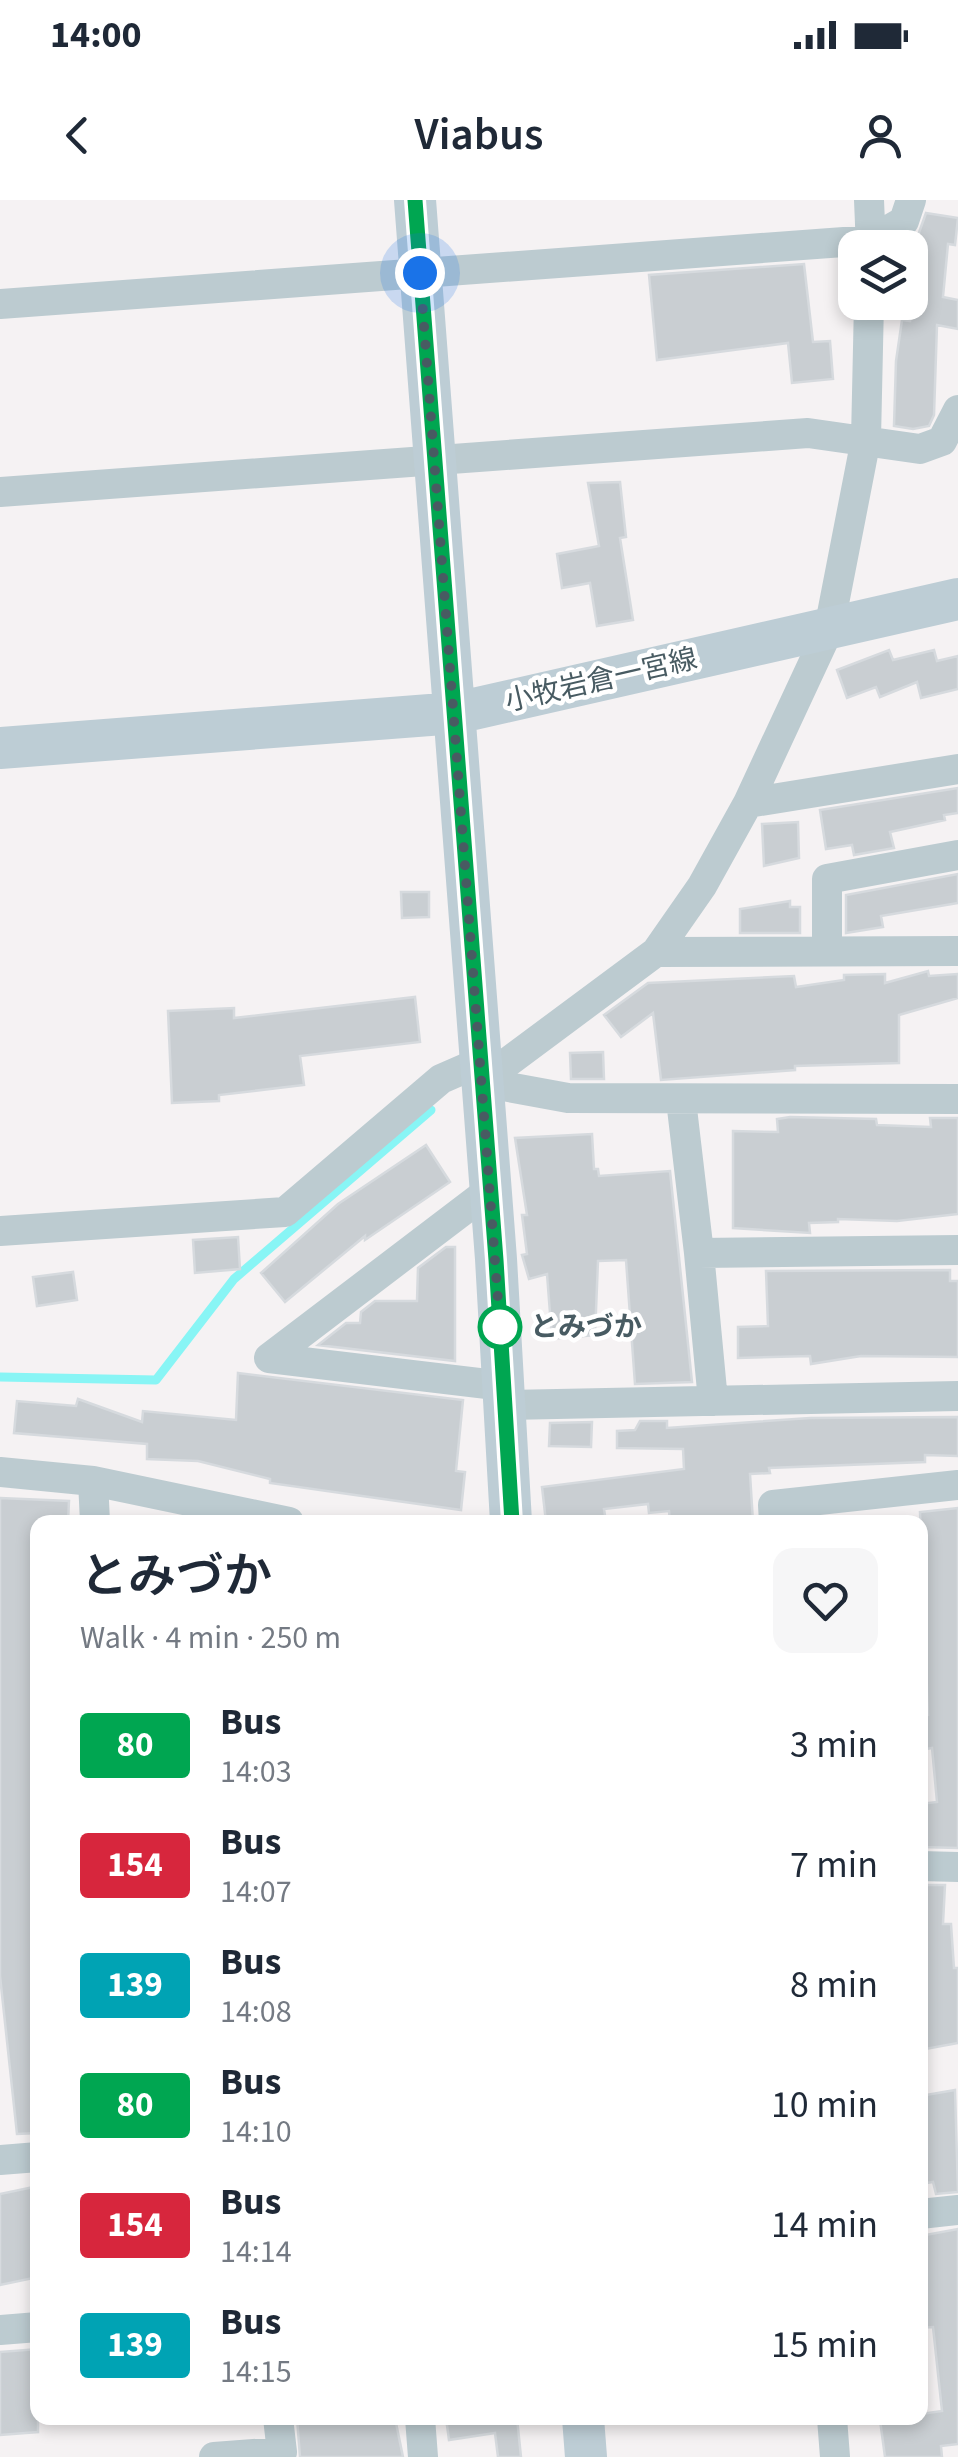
<!DOCTYPE html>
<html lang="en">
<head>
<meta charset="utf-8">
<style>
	:root { --surface:#fff; --page:#f6f6f7; --text:#1f2937; --muted:#747a83 }
	body { margin:0; font-family:"Source Sans 3","Noto Sans JP",sans-serif; background:var(--page); color:var(--text); height:100vh; display:flex; flex-direction:column; font-size:38px; white-space:nowrap }
	* { box-sizing:border-box; margin:0 }
	p { font-size:32px; color:var(--muted) }
	.icon { flex:none; width:55px; height:55px; fill:none; stroke:currentColor; stroke-width:2; stroke-linecap:round; stroke-linejoin:round }
	.map { position:relative; flex:1; overflow:hidden }
	.side { position:absolute; left:30px; top:1315px; width:898px; height:910px; display:flex; flex-direction:column; background:var(--surface); border-radius:20px; box-shadow:0 5px 15px #0003 }
	.side>* { flex:none }
	.badge { padding:0 20px; border-radius:8px; font-size:35px; line-height:65px }
	.controls { position:absolute; left:838px; top:30px; display:grid; gap:20px }
	.controls a { display:grid; place-items:center; width:90px; height:90px; border-radius:20px; background:var(--surface); box-shadow:0 5px 15px #0003; font-size:50px }
	.you { position:absolute; width:50px; height:50px; margin:-25px; border:8px solid #fff; border-radius:50%; background:#1a73e8; box-shadow:0 0 0 15px #1a73e833 }
	.map>.badge { position:absolute; translate:-50% -50%; box-shadow:0 0 0 5px #fff }
	.round { display:grid; place-items:center; flex:none; width:105px; height:105px; border-radius:20px; background:var(--page) }
	.summary { display:flex; align-items:center; justify-content:space-between; height:170px; padding:0 50px }
	h1 { font-size:48px; font-weight:600; line-height:75px }
	ul { padding:0; list-style:none }
	li { display:flex; align-items:center; gap:30px; height:120px; padding:0 50px }
	li div { flex:1 }
	li b { display:block; font-size:38px }
	li em { font-style:normal }
	li .badge { min-width:110px; font-weight:700; text-align:center }
	.status { display:flex; justify-content:space-between; align-items:center; height:70px; padding:0 50px; background:var(--surface); direction:ltr }
	.status svg { height:28px; fill:currentColor }
	header { display:flex; justify-content:space-between; align-items:center; height:130px; padding:0 50px; background:var(--surface); font-size:45px; font-weight:600 }
	.map>svg:first-child { display:block }
</style>
</head>
<body>
<div class="status"><b>14:00</b><svg viewBox="0 0 49 12"><path d="M0 12V9h3v3zM5 12V6h3v6zM10 12V3h3v9zM15 12V0h3v12zM26 1h20v11H26zM47 4h2v5h-2z"/></svg></div>
<header><svg class="icon" aria-label="back" viewBox="0 0 24 24"><path d="M15 5l-7 7 7 7"/></svg>Viabus<svg class="icon" aria-label="person" viewBox="0 0 24 24"><circle cx="12" cy="8" r="4"/><path d="M4 21q1-7 8-7t8 7"/></svg></header>
<div class="map">
<svg width="958" height="2257" viewBox="0 0 958 2257">
	<rect width="100%" height="100%" fill="#f5f2f3"/>
	<g fill="none" stroke-linecap="round" stroke-linejoin="round">
		<path stroke="#88f5f5" stroke-width="9" d="M0,1177l156,3 78,-101 197,-169"/>
	</g>
	<path fill="#c9ced2" stroke="#d6dade" stroke-width="2.5" d="M926,13l32,5 -3,27 -7,-1 -5,53 15,3v29l-21,-4 -3,90 -5,11 -16,3 -19,-3 2,-65 6,-41 8,1 3,-72z
		M804,64l9,78 17,-1 3,38 -41,4 -4,-40 -131,17 -8,-85z
		M620,282l6,55 -6,1 13,82 -36,6 -7,-43 -28,5 -5,-34 42,-8 -11,-63z
		M889,450l4,10 41,-10 3,11 21,-5v33l-37,9 -4,-16 -37,15 -4,-10 -29,11 -10,-28z
		M958,588v25l-14,2 1,5 -55,12 4,16 -40,7 -2,-10 -26,4 -6,-39z
		M798,622l1,36 -35,8 -2,-42z
		M958,674v29l-77,13 2,11 -37,6v-38z
		M401,692h28v25l-27,1z
		M790,701v6h10v26h-60v-24z
		M928,771l1,5 29,-2v24l-59,17v48l-104,3v4l-134,10 -8,-67 -32,24 -17,-22 44,-32 146,-7 2,11 48,-7v-5l41,-1v9z
		M415,797l5,45 -120,14 4,29 -85,10v6l-47,2 -4,-92 66,-3v10z
		M603,852l1,27h-33l-1,-26z
		M790,917l86,2 1,6 54,2 -1,-9h28v96l-61,7 -59,-2v3l-29,1 1,10 -77,-5v-97l45,1 -1,-13z
		M592,934l2,35h4l1,7 71,-5 22,211 -57,2 -9,-124 -28,1 -3,74 -43,4 -5,-65 -18,5 -7,-24 5,-1 -5,-39h5l-12,-77z
		M426,945l24,37 -85,58v-4l-80,66 -24,-29 77,-69z
		M238,1037l2,32 -45,4 -2,-33z
		M446,1047h9v114l-137,-16 28,-22h14l1,-11 14,-11h42l1,-33z
		M950,1070v11h8v76l-97,-1 -50,8 -1,-8 -72,2v-31l30,-1 -2,-55z
		M73,1072l4,28 -40,6 -4,-29z
		M238,1173l225,27 -7,71 9,1 -4,38 -191,-27v-4l-72,-18 -51,-2v-15l-133,-11 3,-32 59,5 2,-7 64,23 1,-11 93,9z
		M958,1217v39l-33,-1v7l-156,6 1,5 -20,1 3,48h-83l-1,-11 -20,2 -1,-9 -44,5 2,13h-60l-4,-35 142,-18 -1,-20 -66,-1v-17l18,-1 5,-9h27v7l143,-10z
		M592,1222l-1,25 -42,-1 1,-23z
		M0,1298l69,3 -1,21h-30v611l-21,1 -17,-158z
		M958,1308v340l-37,-1 -1,-43 17,-2 -5,-54 -12,2v-34l8,-1 -8,-203z
		M920,1685h25l-2,39h8l3,44h4v75l-38,7z
		M955,1890l3,102 -22,2 -3,-12 -13,2v-88z
		M38,1986v91l-38,8v-91z
		M958,2029v215l-17,2 1,11h-57l-5,-37 62,-9 -9,-84 -13,1v-92z
		M38,2149v83l-38,3v-83z
		M297,2218h98l8,39h-103z
		M446,2218h71l4,39h-23l-3,-24 -46,7z"/>
	<g fill="none" stroke-linecap="round" stroke-linejoin="round">
		<path stroke="#bccbd0" stroke-width="30" d="M869,0l2,48
			M0,104l871,-64 33,-19 7,-21
			M0,292l808,-59 112,16 22,-8 16,-31
			M748,603l210,-34
			M827,751v-72l131,-24
			M656,752l302,-1
			M481,882l175,-130 46,-66 46,-83 81,-174 37,-190 3,-137
			M481,882l87,16 390,1
			M681,900l18,153 259,-3
			M490,990l-221,168 235,28
			M0,1031l285,-19 156,-133 39,-17
			M699,1053l14,148
			M505,1205l453,-9
			M0,1272l93,9 196,41
			M93,1281l2,41
			M774,1322l-1,-17 185,-20
			M920,1666l38,1
			M0,1960l38,-3
			M920,2014l38,-4
			M0,2130l38,-3
			M420,2218l3,39
			M832,2218l3,39
			M214,2257l68,-5 -4,-34"/>
		<path stroke="#bdcdd5" stroke-width="42" d="M415,0l81,1059 15,263
			M0,548l456,-35 502,-114
			M583,2218l3,39"/>
	</g>
	<g fill="none" stroke-linecap="round" stroke-linejoin="round">
		<defs>
			<path id="line" d="M415,0l81,1060 16,262"/>
		</defs>
		<use href="#line" stroke="#fff" stroke-width="22"/>
		<use href="#line" stroke="#00a651" stroke-width="15"/>
		<path stroke="#485b62" stroke-width="10" stroke-dasharray="0 18" d="M420,73l80,1054"/>
	</g>
	<circle fill="#fff" stroke="#00a651" stroke-width="5" cx="500" cy="1127" r="20"/>
	<g text-anchor="middle" dominant-baseline="central" stroke-width="9" stroke-linejoin="round" paint-order="stroke">
		<g font-size="28" fill="#485b62" stroke="#fff">
			<text transform="translate(601 480) rotate(-13)">小牧岩倉一宮線</text>
		</g>
		<g font-size="28" font-weight="bold" fill="#485b62" stroke="#fff" text-anchor="start">
			<text x="530" y="1127">とみづか</text>
		</g>
	</g>
</svg>
<div class="controls">
<a><svg class="icon" aria-label="layers" viewBox="0 0 24 24"><path d="M12 4l9 5-9 5-9-5zM3 14l9 5 9-5"/></svg></a>
</div>
<div class="you" style="left:420px;top:73px"></div>
<section class="side">
<div class="summary"><div><h1>とみづか</h1><p>Walk · 4 min · 250 m</p></div><a class="round"><svg class="icon" aria-label="heart" viewBox="0 0 24 24"><path d="M12 20l-8-8c-3-5 5-10 8-4 3-6 11-1 8 4z"/></svg></a></div>
<ul>
<li><span class="badge" style="background:#00a651;color:#fff">80</span><div><b>Bus</b><p>14:03</p></div><em>3 min</em></li>
<li><span class="badge" style="background:#d7263d;color:#fff">154</span><div><b>Bus</b><p>14:07</p></div><em>7 min</em></li>
<li><span class="badge" style="background:#00a3b4;color:#fff">139</span><div><b>Bus</b><p>14:08</p></div><em>8 min</em></li>
<li><span class="badge" style="background:#00a651;color:#fff">80</span><div><b>Bus</b><p>14:10</p></div><em>10 min</em></li>
<li><span class="badge" style="background:#d7263d;color:#fff">154</span><div><b>Bus</b><p>14:14</p></div><em>14 min</em></li>
<li><span class="badge" style="background:#00a3b4;color:#fff">139</span><div><b>Bus</b><p>14:15</p></div><em>15 min</em></li>
</ul>
</section>
</div>
</body>
</html>
